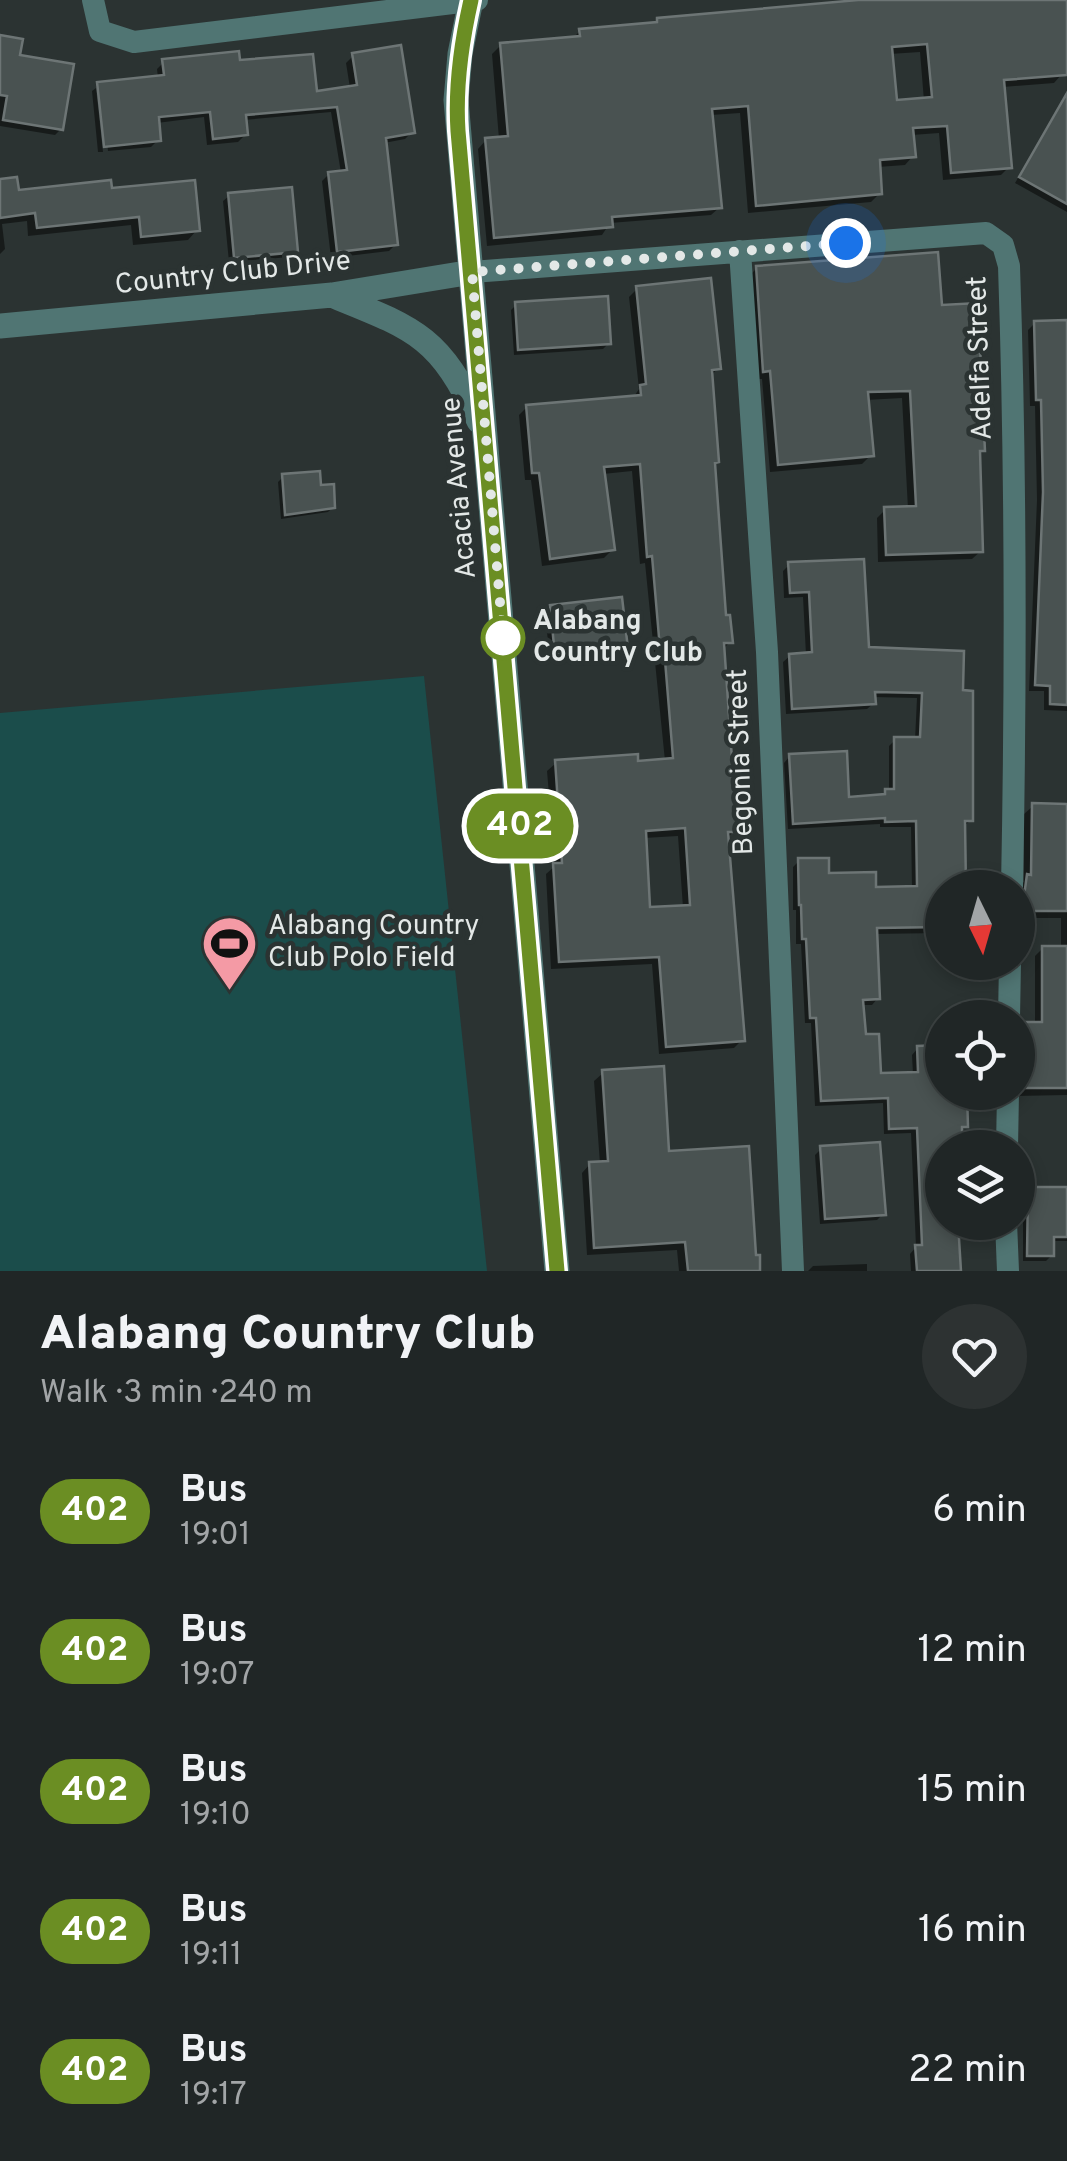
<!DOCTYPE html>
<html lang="en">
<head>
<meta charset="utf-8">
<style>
	:root { --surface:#202626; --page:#2d3232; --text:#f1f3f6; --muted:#a2a5a7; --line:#3d4343 }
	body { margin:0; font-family:Overpass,sans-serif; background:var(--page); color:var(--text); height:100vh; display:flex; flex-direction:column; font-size:38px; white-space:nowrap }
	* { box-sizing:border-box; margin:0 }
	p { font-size:32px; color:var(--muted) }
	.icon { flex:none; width:55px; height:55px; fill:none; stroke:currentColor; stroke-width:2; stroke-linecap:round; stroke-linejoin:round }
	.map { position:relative; height:1271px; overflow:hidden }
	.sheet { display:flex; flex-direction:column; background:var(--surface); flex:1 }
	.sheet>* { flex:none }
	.badge { padding:0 20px; border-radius:32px; font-size:35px; line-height:65px }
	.needle { width:65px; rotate:175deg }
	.fabs { position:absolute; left:925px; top:870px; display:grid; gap:20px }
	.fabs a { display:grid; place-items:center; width:110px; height:110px; border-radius:50%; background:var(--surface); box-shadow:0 5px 15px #0003,0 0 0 2px var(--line); font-size:50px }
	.you { position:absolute; width:50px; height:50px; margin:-25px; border:8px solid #fff; border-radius:50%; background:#1a73e8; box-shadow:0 0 0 15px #1a73e833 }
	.map>.badge { position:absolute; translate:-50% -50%; box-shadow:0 0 0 5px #fff }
	.round { display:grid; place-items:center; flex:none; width:105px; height:105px; border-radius:52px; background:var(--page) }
	.headline { display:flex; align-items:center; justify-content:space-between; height:170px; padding:0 40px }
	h1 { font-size:48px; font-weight:800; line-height:75px }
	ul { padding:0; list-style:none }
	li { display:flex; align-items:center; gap:30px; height:140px; padding:0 40px }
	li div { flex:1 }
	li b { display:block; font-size:38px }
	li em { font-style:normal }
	li .badge { min-width:110px; font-weight:700; text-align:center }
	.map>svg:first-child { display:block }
</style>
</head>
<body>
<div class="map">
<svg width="1067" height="1271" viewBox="0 0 1067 1271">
	<rect width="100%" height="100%" fill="#2b3332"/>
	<path fill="#1b4d4b" d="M424,676l63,595h-487v-558z"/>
	<path fill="#0007" fill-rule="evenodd" d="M975,0h92v66l-5,8 -8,9 -51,4 6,80 -8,8 -58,5 -4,-47 -27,2 1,21 -8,9 -27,2 2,26 -9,9 -123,11 -8,-100 -29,2 9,92 -9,8 -101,8 -8,12 -115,11 -9,-97 8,-9 13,-1 -7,-85 9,-9 71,-6 8,-8 74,-7 4,-4zM920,52l4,49 -29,2 -5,-49z
		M0,38l18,19 43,72 -6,6 -55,-9z
		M353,56l59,76 -7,7 -21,4 12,101 -7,7 -58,7 -9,-77 7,-7 12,-1 -10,-61 -87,8 1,15 -7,7 -31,3 -3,-28 -47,6 1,17 -7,7 -43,4 -7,-64h-5l3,-3 59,-6 -1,-9 7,-7 74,1 76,31 36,-6 -4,-25z
		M96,88l7,64h-5l-6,-61z
		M1067,95v117l-52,-29z
		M0,181l17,12 93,-2 87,39 -9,10 -55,5 -2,-20 -103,11 -1,-15 -25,3 3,25 -5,5z
		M229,196l66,55 -5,6 -61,5 -6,-61z
		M757,268l182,40 43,142 -5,5 4,96 -9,8 -94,3 -1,-44 8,-8 23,-1 -6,-111 -36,2 5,55 -9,9 -92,8 -8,-93h-7l-7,-102z
		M637,289l81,79 -8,9 14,241 6,24 -8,8 12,181 -8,8 16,201 -8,8 -75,6 -7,-90 -101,5 -5,-95 9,-8 -8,-95 9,-8 109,-2 -20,-198 -5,1 -8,-93 -29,3 9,76 -8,8 -62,8 -11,-86h-6l-6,-65 8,-8 106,-9 6,-9 -10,-92zM678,836l5,72 -35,2 -4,-72z
		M517,304l92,39 -6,6 -89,6 -3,-45z
		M1067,322v389l-23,-1v-19h-15l8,-191 -2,-94h-5l-2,-76 7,-7z
		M283,477l36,11 14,19 -5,5 -47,7 -3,-37z
		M789,565l77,85 94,43 11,127 -7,6 -22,62v45l-68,1 4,64 -6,7h-11l2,32 15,38 35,-1 -1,-19 6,-7h24v44l24,34 -24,22v74h21l-7,10 3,39h-48l-1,-17 6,-7 -5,-114 -27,1 -1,-31 -68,3 -4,-83h-6l-4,-79h-5v-34h-3v-43l6,-6 27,15 47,14 39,-1 -1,-62h-31v-3l-92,5 -4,-66 6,-7 57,44 33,-3 9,-6v-45l6,-6h20l2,-42 -44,-1 1,6 -7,6 -81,5 -3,-52 7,-6 16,-1 -3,-58 -19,1 -1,-27z
		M551,607l74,41 -6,6 -69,7 -5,-48z
		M1033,806h34v289l-52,1 3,-65 6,-6h11v-69l8,-8h18v-30h-43l2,-33 4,-3v-68z
		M603,1073l151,185 4,13h-79l-2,-21 -90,5 -5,-82 8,-9h10l-6,-83z
		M821,1149l62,65 -6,6 -57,4 -5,-69z
		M1029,1189h38v52h-15v14l-6,6h-23v-66z
		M867,1264v7h-59l5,-5z"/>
	<path fill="#495251" stroke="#6d7575" stroke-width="2.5" fill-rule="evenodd" d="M858,0h209v75l-63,5 8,88 -61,5 -4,-47 -34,2 3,29 -36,3 2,34 -126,12 -8,-100 -36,3 10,99 -110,9 1,10 -119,11 -9,-100 23,-2 -8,-93 80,-7 -1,-7 78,-7v-4zM927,44l5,53 -35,3 -5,-53z
		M0,35l23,4 -3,16 54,9 -11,66 -60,-10 4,-24 -7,-1z
		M401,45l14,88 -29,5 12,107 -61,7 -9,-80 19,-2 -10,-63 -91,8 2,20 -35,4 -3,-27 -51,5 2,24 -57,6 -7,-65 67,-7 -2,-16 77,-8 1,9 73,-6 4,37 40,-6 -5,-32z
		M1067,93v111l-48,-27z
		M17,177l2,13 92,-10 1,8 83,-8 5,51 -59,6 -2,-20 -102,11 -2,-15 -35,5v-39z
		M292,187l6,65 -64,6 -6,-65z
		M938,252l4,53 36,-2 7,148h-5l3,101 -97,3 -2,-48 32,-1 -6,-115 -42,1 6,64 -96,9 -8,-94 -7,1 -7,-106z
		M711,278l10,91 -9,1 7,92 -4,1 11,152h4l3,28h-9l13,189h-9l17,209 -79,6 -7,-90 -100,5 -6,-99h9l-7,-103 83,-6v7l35,-3 -9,-110 -4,1 -8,-93 -5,1 -7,-93 -36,3 11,83 -65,9 -11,-86h-7l-6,-68 115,-10 -1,-10 6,-1 -10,-98zM685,828l5,77 -40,2 -4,-76z
		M608,296l3,48 -93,6 -3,-48z
		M1067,320v385l-17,-1v-18l-15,-1 8,-193 -2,-92h-5l-2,-79z
		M320,471l1,14 13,-1 1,24 -50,7 -3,-41z
		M864,559l5,88 95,4 -1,39 10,1v130h-8l1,67h-24v39l-65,1 3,71 -17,1 3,34h13l2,39 37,-1 -1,-26 25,-1v47h25l1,35h-6v21h-20v74h16l3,49h-44l-2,-26h7l-5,-117 -28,1 -1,-31 -67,3 -5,-83h-6l-4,-79h-4l-1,-34h-2l-1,-47h31v15l47,-1v15l41,-1 -1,-65 -31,1v-4l-92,6 -4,-70 58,-3 2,46 36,-3v-5h9v-52h26l2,-44 -47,-1 1,12 -84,5 -3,-55 23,-2 -3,-60 -19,1 -2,-31z
		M622,597l6,52 -73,7 -5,-51z
		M1032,803l35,1v107h-45l5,-37 4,1z
		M1042,946h25v142h-45v-63l1,-3h19z
		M664,1066l5,85 80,-5 7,109h4v16h-72l-3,-29 -91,6 -5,-86 19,-1 -6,-91z
		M880,1142l6,73 -61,4 -5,-73z
		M1028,1187h39v50h-13v19h-27z"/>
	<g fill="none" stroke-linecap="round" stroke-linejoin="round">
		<path stroke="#507573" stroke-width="22" d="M93,0l7,31 34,11 343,-42
			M740,251l27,401 26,619
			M472,272l514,-39 17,12 6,21c7,207 7,414 3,622
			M1009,1018l1,-56
			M1007,1148l1,-56
			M1006,1222l2,49"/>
		<path stroke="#507573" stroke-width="25" d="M471,0l-11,54 -4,46 101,1171
			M334,296c82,33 106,41 145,125
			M0,326l332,-31 140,-23"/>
	</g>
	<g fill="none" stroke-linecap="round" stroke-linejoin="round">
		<defs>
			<path id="line" d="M471,0c-10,44 -16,86 -13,131l99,1140"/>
		</defs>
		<use href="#line" stroke="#fff" stroke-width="22"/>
		<use href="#line" stroke="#6b8e23" stroke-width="15"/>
		<path stroke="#e3e8e7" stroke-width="10" stroke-dasharray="0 18" d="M503,638l-31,-366 374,-29"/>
	</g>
	<defs>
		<symbol id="stadium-pin" viewBox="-11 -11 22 30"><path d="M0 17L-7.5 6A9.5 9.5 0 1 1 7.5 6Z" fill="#f49aa5" stroke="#2b3332"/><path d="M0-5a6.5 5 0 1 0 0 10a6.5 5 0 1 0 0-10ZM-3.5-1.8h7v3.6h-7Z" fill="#111"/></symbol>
	</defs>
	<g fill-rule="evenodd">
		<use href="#stadium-pin" x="198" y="912" width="63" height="86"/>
	</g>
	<circle fill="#fff" stroke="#6b8e23" stroke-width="5" cx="503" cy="638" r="20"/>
	<g text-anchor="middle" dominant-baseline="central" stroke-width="9" stroke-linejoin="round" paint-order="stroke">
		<g font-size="28" fill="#e3e8e7" stroke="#2b3332">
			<text transform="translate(233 274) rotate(-6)">Country Club Drive</text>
			<text transform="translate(981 358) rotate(-92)">Adelfa Street</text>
			<text transform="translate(460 488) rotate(-95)">Acacia Avenue</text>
			<text transform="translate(742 762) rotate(-92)">Begonia Street</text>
		</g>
		<g font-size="28" font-weight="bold" fill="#e3e8e7" stroke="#2b3332" text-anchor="start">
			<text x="533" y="622">Alabang<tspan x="533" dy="32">Country Club</tspan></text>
		</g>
		<g font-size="28" fill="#e3e8e7" stroke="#2b3332" text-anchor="start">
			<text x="268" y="927">Alabang Country<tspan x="268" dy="32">Club Polo Field</tspan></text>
		</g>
	</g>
</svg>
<div class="fabs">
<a><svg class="needle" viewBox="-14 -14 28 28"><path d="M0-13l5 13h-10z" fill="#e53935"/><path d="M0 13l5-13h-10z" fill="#a2a5a7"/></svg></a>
<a><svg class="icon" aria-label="locate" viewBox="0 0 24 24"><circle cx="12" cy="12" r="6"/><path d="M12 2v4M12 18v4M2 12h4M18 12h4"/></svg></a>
<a><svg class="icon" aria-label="layers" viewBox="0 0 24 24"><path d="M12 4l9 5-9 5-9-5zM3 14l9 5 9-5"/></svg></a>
</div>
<div class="you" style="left:846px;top:243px"></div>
<b class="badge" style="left:520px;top:826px;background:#6b8e23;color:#fff">402</b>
</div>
<section class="sheet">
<div class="headline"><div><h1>Alabang Country Club</h1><p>Walk · 3 min · 240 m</p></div><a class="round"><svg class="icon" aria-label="heart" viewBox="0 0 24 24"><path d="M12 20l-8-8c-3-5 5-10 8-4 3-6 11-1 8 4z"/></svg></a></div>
<ul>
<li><span class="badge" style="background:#6b8e23;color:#fff">402</span><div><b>Bus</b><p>19:01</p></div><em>6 min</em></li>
<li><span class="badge" style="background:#6b8e23;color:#fff">402</span><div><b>Bus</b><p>19:07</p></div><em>12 min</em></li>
<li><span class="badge" style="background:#6b8e23;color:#fff">402</span><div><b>Bus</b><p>19:10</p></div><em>15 min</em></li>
<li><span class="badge" style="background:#6b8e23;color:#fff">402</span><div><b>Bus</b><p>19:11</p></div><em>16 min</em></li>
<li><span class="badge" style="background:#6b8e23;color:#fff">402</span><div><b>Bus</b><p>19:17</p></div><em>22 min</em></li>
</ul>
</section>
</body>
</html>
